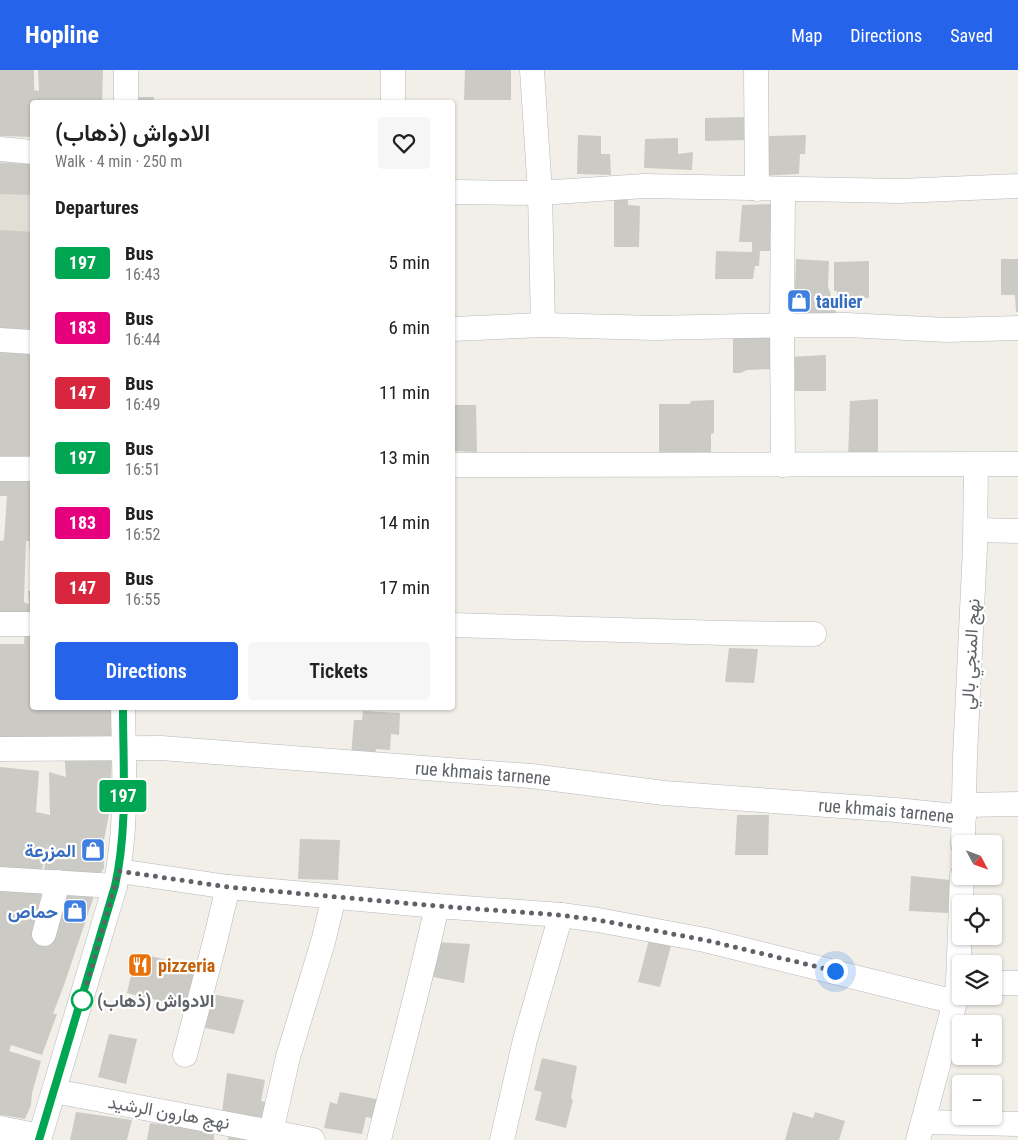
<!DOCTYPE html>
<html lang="en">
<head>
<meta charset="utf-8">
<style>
	:root { --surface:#fff; --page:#f6f6f6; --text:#222; --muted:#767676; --accent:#2563eb }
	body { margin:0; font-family:"Roboto Condensed",Vazirmatn,sans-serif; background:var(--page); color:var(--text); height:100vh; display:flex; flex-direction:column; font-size:19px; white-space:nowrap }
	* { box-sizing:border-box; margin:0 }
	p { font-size:16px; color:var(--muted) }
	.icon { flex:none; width:28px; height:28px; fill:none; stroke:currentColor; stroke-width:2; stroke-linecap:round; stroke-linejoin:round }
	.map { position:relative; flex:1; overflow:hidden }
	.drawer { position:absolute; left:30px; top:30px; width:425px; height:610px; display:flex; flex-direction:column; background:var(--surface); border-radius:5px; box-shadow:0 1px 4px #0004 }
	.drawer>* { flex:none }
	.badge { padding:0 10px; border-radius:4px; font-size:18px; line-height:32px }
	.needle { width:32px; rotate:131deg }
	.controls { position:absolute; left:952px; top:765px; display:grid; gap:10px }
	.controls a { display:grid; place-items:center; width:50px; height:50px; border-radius:5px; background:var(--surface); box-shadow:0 1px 4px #0004; font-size:25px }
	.you { position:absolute; width:25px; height:25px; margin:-12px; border:4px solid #fff; border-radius:50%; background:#1a73e8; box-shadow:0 0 0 8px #1a73e833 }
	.map>.badge { position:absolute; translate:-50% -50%; box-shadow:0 0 0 2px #fff }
	h2 { padding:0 25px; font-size:19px; line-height:45px }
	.round { display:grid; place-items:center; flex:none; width:52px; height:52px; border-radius:5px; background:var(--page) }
	.head { display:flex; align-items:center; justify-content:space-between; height:85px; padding:0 25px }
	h1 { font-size:24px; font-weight:600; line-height:38px }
	.action { display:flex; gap:10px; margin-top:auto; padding:10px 25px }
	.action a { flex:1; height:58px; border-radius:5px; background:var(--accent); color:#fff; font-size:20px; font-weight:600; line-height:58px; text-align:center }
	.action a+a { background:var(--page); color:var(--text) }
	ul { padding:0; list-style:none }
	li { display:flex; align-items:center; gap:15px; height:65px; padding:0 25px }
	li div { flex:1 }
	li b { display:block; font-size:19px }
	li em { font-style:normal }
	li .badge { min-width:55px; font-weight:700; text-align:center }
	header { display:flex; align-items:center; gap:30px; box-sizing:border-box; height:70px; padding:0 25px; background:var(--accent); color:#fff }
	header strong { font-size:24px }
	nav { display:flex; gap:28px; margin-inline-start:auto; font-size:18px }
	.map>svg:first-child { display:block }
</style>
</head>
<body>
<header>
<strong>Hopline</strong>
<nav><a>Map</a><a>Directions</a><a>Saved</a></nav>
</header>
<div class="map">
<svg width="1018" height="1070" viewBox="0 0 1018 1070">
	<rect width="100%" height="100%" fill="#f1efe8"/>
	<path fill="#e1ded6" d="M0,87h32v104l-32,-1z"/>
	<path fill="#cccac5" d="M0,0h34v20l5,1 -1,-21h65l-1,32h-70v35l-32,-1z
		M465,0h46v30h-47z
		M133,27h21v5h-21z
		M746,47v23l-41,1v-23z
		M578,65l23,1v18h9l1,21 -34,-1z
		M806,65l-1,19h-5l-1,20 -39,2 1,-26h8v-14z
		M678,68v16l15,-2 -1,18 -48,-2 1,-29z
		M0,93l32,1v31l-32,-1z
		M614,122l14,1v12l12,1 -1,41h-25z
		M772,134l-1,47h-11l-1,15h-4l-2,13h-38l1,-28 36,1v-10h-13l3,-37z
		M0,160l32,2v100l-32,-4z
		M796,189l33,2 -1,25 9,29 -43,3z
		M1001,189h17v53h-2l-1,-17h-14z
		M869,191v37l-10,-1 -1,7h-21v-13h-3v-29z
		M773,259v40l-26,1 -7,3h-7v-42z
		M0,277l32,1v108h-32z
		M826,285v36h-38v-34z
		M878,329v58l-30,1 2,-57z
		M714,330v33l-3,1v18l-52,1v-49h31l1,-3z
		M452,335h24l1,47 -25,-1z
		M32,405v91h-1l-2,-25h-3l-2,61 5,2 -1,-13h4v24l-32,-1v-73l4,-1 3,-44h-7v-19z
		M25,560h7v78h30v1h14l35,-1 1,32h-112v-96h24z
		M729,578l29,1 -4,34 -29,-1z
		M363,641l37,2 -1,22 -8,-1 -1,16 -14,-1 -1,8 -24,-1 3,-36h8z
		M64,682l48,2 -3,60 -6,31 1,23 -8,11 -52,-7 3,-29 -5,27 -42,-2v-101l39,4 -3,41 14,3 -1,-43 17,5z
		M737,745h32l-1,40h-33z
		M300,769l40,1 -2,40 -40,-1z
		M911,806l39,4 -2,33 -39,-2z
		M0,816l61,6 34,1 -30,89 -12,32h4l-15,41 -31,-10 -2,6 32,10 -9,32 -1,12 -6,14 -23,-4h-2z
		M650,866l22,6 -12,45 -22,-5z
		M435,872l35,2 -6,39 -36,-7z
		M136,883l64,14 -10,41 -63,-15z
		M206,923l38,7 -10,34 -37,-8z
		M109,964l28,5 -11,45 -28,-7z
		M542,988l35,8 -6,32 2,2 -7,28 -31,-8 7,-28 -8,-2z
		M227,1003l38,7 -4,21 8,2 -5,17 -42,-8z
		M340,1022l41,8 -4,19 -11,-2 -4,17 -38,-6 6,-26 7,2z
		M76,1042l56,8 -5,20h-57z
		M793,1042l20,6 2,-6 30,9 -6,19h-54z
		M150,1053l35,4 29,7v6h-67z
		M229,1062l49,8h-50z"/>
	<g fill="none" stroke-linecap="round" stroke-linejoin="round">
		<defs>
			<g id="minor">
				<path d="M126,0v32"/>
				<path d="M393,0v32"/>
				<path d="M532,0l8,123 3,132"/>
				<path d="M756,0l1,119"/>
				<path d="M0,79l32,3"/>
				<path d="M452,122l88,1 104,-7 255,5 119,-5"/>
				<path d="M452,259l91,-4 111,3 90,-2 102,-1 101,5 71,-2"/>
				<path d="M0,270l32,2"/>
				<path d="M452,395l566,-1"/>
				<path d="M783,395l-1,-139 1,-137"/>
				<path d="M0,399h32"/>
				<path d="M976,460l42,1"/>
				<path d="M0,554h32"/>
				<path d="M452,555l272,8 90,1"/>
				<path id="s1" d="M0,679l161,-1 370,28 133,17 232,17 68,7"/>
				<path d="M963,735l55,-1"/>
				<path d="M963,774l2,-88 10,-209 1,-82"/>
				<path d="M119,801l109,16 209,19 124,9 37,5 107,20 250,62"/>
				<path d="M0,809l115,7"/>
				<path d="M44,864l14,-52"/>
				<path d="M994,913h24"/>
				<path d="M185,985l29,-110 14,-58"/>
				<path d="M54,1021l259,49"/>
				<path d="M923,1052l95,2"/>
				<path d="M0,1058l40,8"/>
				<path d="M271,1062l17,-75 35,-115 11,-45"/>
				<path d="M39,1070l76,-254c13,-58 9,-119 8,-178"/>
				<path d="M379,1070c19,-78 41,-155 58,-234"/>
				<path d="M502,1070l23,-100 36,-125"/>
				<path d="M918,1070l37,-138 3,-19 4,-107"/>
			</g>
		</defs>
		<use href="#minor" stroke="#b5b8bc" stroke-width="25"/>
		<use href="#minor" stroke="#fff" stroke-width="24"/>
	</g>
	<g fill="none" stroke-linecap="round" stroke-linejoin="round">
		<defs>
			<path id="line" d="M39,1070l76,-254c13,-58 8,-119 8,-178"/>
		</defs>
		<use href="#line" stroke="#fff" stroke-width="11"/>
		<use href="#line" stroke="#00a651" stroke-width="8"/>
		<path stroke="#5f6368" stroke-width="5" stroke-dasharray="0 9" d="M82,930l33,-114 4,-15 109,16 209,19 123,9 38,5 107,20 130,31"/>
	</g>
	<defs>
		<symbol id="shop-square" viewBox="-11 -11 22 22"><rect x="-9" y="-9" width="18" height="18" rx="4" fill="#3f7fe0" stroke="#fff"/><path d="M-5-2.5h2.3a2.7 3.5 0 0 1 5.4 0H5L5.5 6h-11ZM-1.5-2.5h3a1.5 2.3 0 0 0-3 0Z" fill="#fff"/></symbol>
		<symbol id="restaurant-square" viewBox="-11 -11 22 22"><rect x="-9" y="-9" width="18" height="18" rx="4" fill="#e8710a" stroke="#fff"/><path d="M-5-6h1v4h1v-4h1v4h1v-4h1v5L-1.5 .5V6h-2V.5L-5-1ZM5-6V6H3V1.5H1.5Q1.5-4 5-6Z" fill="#fff"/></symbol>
	</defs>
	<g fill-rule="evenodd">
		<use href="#shop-square" x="785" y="217" width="28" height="28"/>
		<use href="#shop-square" x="79" y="766" width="28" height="28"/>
		<use href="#shop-square" x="61" y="827" width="28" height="28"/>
		<use href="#restaurant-square" x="126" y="881" width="28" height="28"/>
	</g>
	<circle fill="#fff" stroke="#00a651" stroke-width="2.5" cx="82" cy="930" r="10"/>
	<g text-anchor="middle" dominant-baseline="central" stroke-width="4.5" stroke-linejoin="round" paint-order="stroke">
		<g font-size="18" font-weight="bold" fill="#366cbe" stroke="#fff" text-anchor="end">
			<text x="816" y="231" text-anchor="start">taulier</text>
			<text x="76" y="780">المزرعة</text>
			<text x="58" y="841">حماص</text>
		</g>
		<g font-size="18" fill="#5f6368" stroke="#fff">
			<text transform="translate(970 584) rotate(-87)">نهج المنجي بالي</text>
			<text stroke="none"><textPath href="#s1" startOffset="484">rue khmais tarnene</textPath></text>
			<text stroke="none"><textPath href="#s1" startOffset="889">rue khmais tarnene</textPath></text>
			<text transform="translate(169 1042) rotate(10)">نهج هارون الرشيد</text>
		</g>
		<g font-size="18" font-weight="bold" fill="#c56008" stroke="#fff" text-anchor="start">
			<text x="158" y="895">pizzeria</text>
		</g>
		<g font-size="18" font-weight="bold" fill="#5f6368" stroke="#fff" text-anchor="start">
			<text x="97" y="930">الادواش (ذهاب)</text>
		</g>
	</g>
</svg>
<div class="controls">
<a><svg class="needle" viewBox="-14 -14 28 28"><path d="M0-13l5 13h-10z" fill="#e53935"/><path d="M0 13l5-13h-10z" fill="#767676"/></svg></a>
<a><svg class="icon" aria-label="locate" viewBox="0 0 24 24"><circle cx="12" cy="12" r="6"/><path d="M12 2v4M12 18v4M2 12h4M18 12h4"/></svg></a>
<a><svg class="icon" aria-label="layers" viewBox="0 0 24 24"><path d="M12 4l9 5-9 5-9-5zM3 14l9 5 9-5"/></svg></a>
<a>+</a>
<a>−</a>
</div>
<div class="you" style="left:835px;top:901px"></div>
<b class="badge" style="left:123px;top:726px;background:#00a651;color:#fff">197</b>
<section class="drawer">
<div class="head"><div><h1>الادواش (ذهاب)</h1><p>Walk · 4 min · 250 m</p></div><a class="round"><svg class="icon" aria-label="heart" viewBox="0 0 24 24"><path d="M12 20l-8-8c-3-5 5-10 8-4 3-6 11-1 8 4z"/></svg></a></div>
<h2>Departures</h2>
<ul>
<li><span class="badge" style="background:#00a651;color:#fff">197</span><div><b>Bus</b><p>16:43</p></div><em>5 min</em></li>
<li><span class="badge" style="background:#e6007e;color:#fff">183</span><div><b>Bus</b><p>16:44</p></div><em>6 min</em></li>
<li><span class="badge" style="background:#d7263d;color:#fff">147</span><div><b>Bus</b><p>16:49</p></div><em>11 min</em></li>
<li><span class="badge" style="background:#00a651;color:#fff">197</span><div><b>Bus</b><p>16:51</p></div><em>13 min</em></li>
<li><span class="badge" style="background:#e6007e;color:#fff">183</span><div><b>Bus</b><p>16:52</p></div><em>14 min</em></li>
<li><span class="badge" style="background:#d7263d;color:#fff">147</span><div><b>Bus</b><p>16:55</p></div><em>17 min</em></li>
</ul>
<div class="action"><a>Directions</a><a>Tickets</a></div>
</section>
</div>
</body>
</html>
